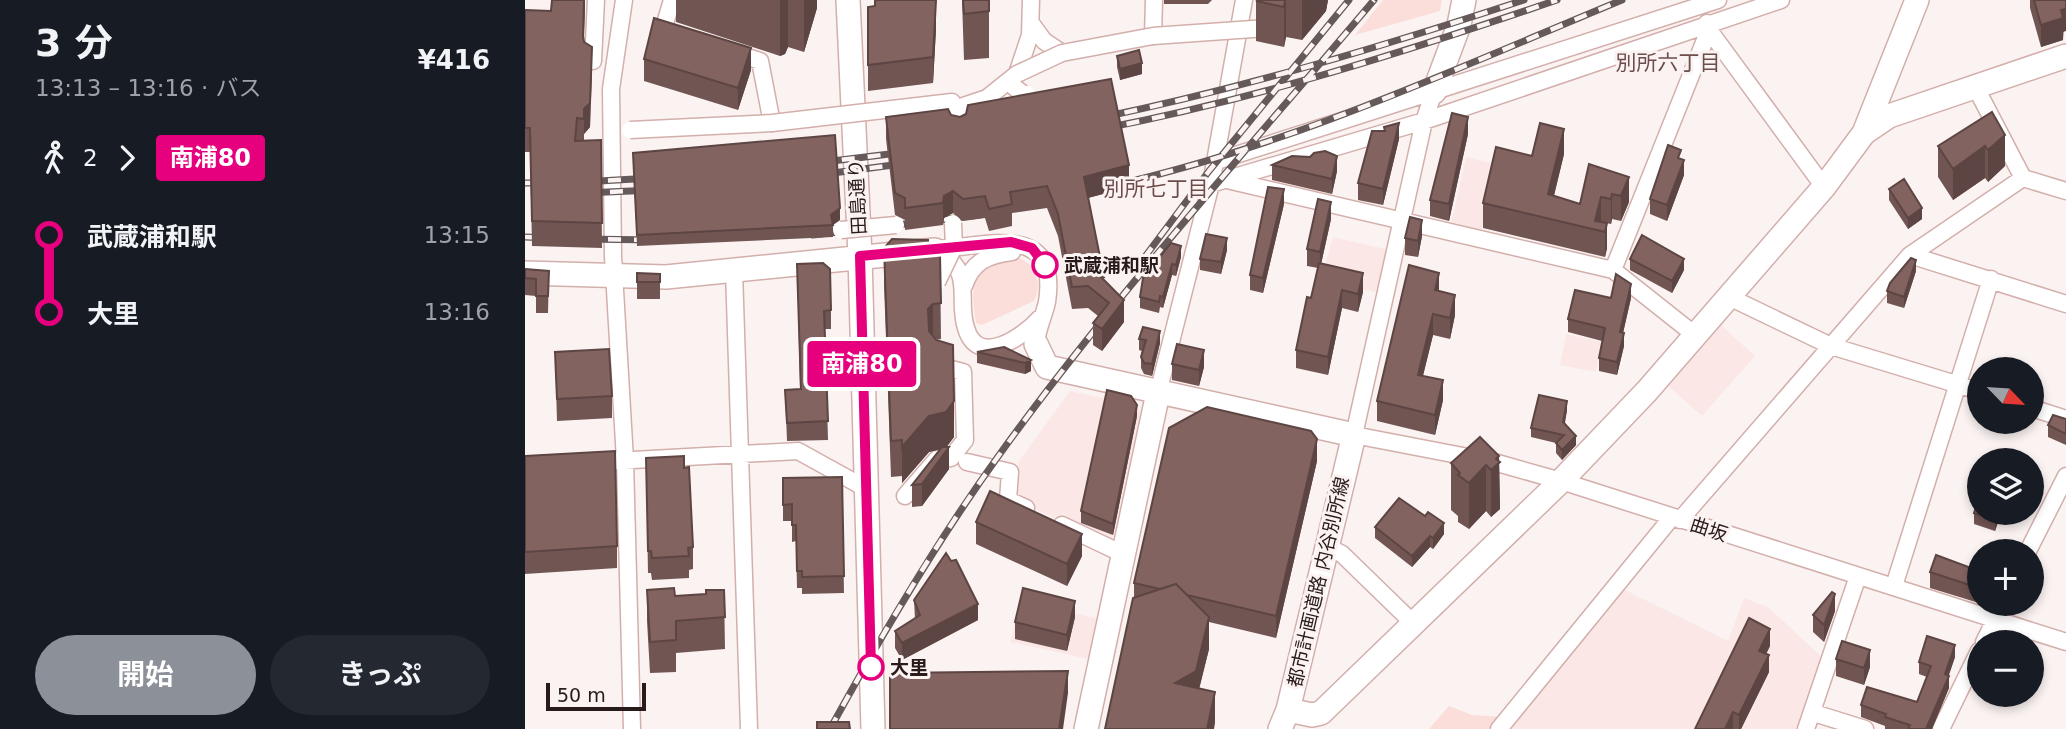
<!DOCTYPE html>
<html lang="ja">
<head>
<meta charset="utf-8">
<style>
	:root { --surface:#171b24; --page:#242831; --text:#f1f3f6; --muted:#9ea1a6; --accent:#8c9099 }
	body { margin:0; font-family:"DejaVu Sans","Noto Sans JP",sans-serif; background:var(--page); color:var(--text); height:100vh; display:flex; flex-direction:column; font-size:26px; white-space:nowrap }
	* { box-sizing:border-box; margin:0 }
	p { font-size:23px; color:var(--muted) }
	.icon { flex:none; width:38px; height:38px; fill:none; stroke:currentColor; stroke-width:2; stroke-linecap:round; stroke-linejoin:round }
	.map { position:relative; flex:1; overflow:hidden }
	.side { display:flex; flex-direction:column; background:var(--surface); width:525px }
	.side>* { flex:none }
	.badge { padding:0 14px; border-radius:5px; font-size:24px; line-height:46px }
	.needle { width:46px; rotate:115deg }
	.tools { position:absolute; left:1442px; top:357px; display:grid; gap:14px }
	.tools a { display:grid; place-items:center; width:77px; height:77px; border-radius:50%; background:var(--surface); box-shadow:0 4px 10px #0003; font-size:35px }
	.scale { position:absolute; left:21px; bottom:18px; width:100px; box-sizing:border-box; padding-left:7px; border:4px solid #281b1a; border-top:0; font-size:19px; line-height:24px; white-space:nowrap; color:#281b1a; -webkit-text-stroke:5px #fbf3f2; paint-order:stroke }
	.map>.badge { position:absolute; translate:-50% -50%; box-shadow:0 0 0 4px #fff }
	.legs { display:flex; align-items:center; gap:10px; height:77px; padding:0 35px; font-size:23px }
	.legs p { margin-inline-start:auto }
	.summary { display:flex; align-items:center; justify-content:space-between; height:119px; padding:0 35px }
	h1 { font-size:38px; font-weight:700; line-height:52px }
	.primary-button { display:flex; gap:14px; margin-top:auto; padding:14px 35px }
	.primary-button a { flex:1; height:80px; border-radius:42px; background:var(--accent); color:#fff; font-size:28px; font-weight:700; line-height:80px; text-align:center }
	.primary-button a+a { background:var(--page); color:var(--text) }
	ul { padding:0 35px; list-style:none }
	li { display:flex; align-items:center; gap:24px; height:77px; font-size:26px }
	li i { display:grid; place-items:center; width:10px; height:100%; margin:0 9px; background:currentColor }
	li i::after { content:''; width:18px; height:18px; margin:-9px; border:5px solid; border-radius:50%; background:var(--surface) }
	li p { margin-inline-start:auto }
	li:first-child i { background:linear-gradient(#0000 50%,currentColor 0) }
	li:last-child i { background:linear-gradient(currentColor 50%,#0000 0) }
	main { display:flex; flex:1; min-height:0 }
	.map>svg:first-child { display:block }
</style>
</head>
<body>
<main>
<section class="side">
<div class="summary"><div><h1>3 分</h1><p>13:13 – 13:16 · バス</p></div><b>¥416</b></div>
<div class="legs"><svg class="icon" aria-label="walk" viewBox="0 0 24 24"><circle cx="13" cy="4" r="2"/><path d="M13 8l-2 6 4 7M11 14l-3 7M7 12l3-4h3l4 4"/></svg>2<svg class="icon" aria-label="forward" viewBox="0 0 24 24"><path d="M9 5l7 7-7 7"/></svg><b class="badge" style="background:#e6007e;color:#fff">南浦80</b></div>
<ul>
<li><i style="color:#e6007e"></i><b>武蔵浦和駅</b><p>13:15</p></li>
<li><i style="color:#e6007e"></i><b>大里</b><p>13:16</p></li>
</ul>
<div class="primary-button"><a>開始</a><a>きっぷ</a></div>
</section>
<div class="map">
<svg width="1541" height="729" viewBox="0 0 1541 729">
	<rect width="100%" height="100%" fill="#fbf3f2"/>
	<path fill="#fbe8e6" d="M941,157l30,7 -16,71 -30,-7z
		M808,237l57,13 -10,43 -59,-13z
		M1196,325l34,31 -53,60 -34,-30z
		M1041,334l36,8 -6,30 -36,-7z
		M545,391l66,14 6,8 -31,132 -97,-46 5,-38z
		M1096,588l107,53 16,-43 24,9 57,53 -24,69h-295z
		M496,601l83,19 -11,40 -83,-18z"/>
	<path fill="#fbddd9" d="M858,0h59l-2,11 -85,24z
		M488,256c21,5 31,25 21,45l-52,24 -6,-2c-2,-14 -7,-44 5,-55 7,-6 23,-9 32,-12z
		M924,706l23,9 31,2 -10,12h-64z"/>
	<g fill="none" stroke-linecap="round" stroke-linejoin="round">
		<defs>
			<path id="street" d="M99,0l-13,89 2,167 12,204 7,269
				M147,0l-9,30 11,4
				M506,23l13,18 18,12
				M1182,23l2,7 115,157
				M628,36l1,-36
				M207,52l28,9 12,62
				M68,61l3,-61
				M492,74l13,-39 1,-35
				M1450,86l48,92 43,13
				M909,92l-10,29 -70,314 140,27 67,19 505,161
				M689,162l504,-162
				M702,180l386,90
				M686,184l213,-63 357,-121
				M416,249c49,-4 118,-26 106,53 -3,14 -10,27 -11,42
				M412,251c39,21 19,46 29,77 12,41 58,8 74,-10
				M1385,255l156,49
				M209,271l15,458
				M439,286c8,-24 23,-31 48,-34
				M1204,297l102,49 148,45
				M1170,335l-82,-65 96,-240
				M633,393l53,-209 33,-184
				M1507,408l34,11
				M90,461l183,-10 67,37
				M442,462l43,10 -2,28 18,8
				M380,496l32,-37 14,-1 14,-18 -2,-68 -24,-6v-4
				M1155,520l230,-265 113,-77
				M537,525l61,29
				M803,547l14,7 71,69
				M1503,551l38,-75
				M1369,586l97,-307
				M1459,642l19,-38
				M1289,713l51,16
				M974,729l173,-212
				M1281,729l52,-153
				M1416,729l38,-78"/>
			<path id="secondary" d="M323,0l12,256 13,473
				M909,92l25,-67 5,-25
				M1339,133l53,-133
				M0,273l141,4 269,-27
				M511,344l11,23 307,68 -66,275 -8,19
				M763,710l24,5 9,-2 240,-232 86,-90 177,-204 40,-54 25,-17 177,-60
				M561,729l72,-336"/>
		</defs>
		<use href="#street" stroke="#d3afab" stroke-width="19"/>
		<use href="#secondary" stroke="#d3afab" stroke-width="26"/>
		<use href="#street" stroke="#fff" stroke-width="16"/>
		<use href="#secondary" stroke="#fff" stroke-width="23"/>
		<defs>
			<path id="rail" d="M574,118c145,-30 285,-72 425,-118
				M576,129c156,-30 307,-78 456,-129
				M291,163l90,-11
				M293,175l90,-12
				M57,182l70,-4
				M0,183h26
				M585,186c177,-39 345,-117 512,-186
				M59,193l70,-3
				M288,235l167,-20
				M0,237l26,1
				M57,239l74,1
				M619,258l65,-87 140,-171
				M305,729c51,-93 105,-185 167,-271 115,-160 250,-307 377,-458"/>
		</defs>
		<use href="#rail" stroke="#655a59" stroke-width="7"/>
		<use href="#rail" stroke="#fbf3f2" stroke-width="4.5" stroke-dasharray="13" stroke-linecap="butt"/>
		<defs>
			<path id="street-bridge" d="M483,82l15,12h4
				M429,109l33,-11 30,-24 45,-21 91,-17 114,-8 15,-28
				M105,130l142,-7 180,-21 3,11
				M316,230l55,-5
				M412,282l17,-35 -1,-24"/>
		</defs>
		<use href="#street-bridge" stroke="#d3afab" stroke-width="19" stroke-linecap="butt"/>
		<use href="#street-bridge" stroke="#fff" stroke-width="16"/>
	</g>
	<path fill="#715553" d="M27,0h33l-1,40 8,31 -2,56 -6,7v7l17,-1 1,108 -70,-2 -2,-94h-5v-142l26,1z
		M151,0h141v8l-13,44 -16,-5 -3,7 -5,2 -104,-34z
		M349,0h62v29l-3,54 -65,8v-84l6,-1z
		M437,0h27v58l-25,2z
		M639,0h48l-4,4h-44z
		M735,0h68l-2,11 -24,29 -16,-3 -2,10 -28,-6v-40z
		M1505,0h36l-3,40 -22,7 -11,-39z
		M592,56l25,18 -22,6 -3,-13z
		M119,59l107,11 -13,40 -94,-29z
		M1467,112l13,54 -17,16 -3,-4 -32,22 -15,-23v-31z
		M426,115l178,72 -41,11 16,82 20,42 -22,29 -9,-6v-22l5,-7 -10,-8 -16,1 -14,-73 -11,-28 -35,5v13l-23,5 -4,-13 -22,3 -10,-8 -9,5 -1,7 -38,5v-10l-10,-5 -9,-76v-22z
		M859,127l15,12 -16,66 -25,-5v-17l26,-52z
		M943,134l-19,87 -19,-5v-16z
		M108,153l207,67 -7,5v12l-196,9z
		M1039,154l-10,42 26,8 9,-40 40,38 -8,19 -9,-2 -1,5 -10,-2 6,1v25l-2,9 -122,-29v-25l49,-47z
		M785,157l27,14 -5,23 -60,-14v-15z
		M1156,159l3,16 -17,46 -17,-7v-15z
		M1364,189l33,30 -14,10 -19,-29z
		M759,204l-21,89 -13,-3v-15z
		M806,219l-10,45 42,28 -5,20 -16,-4 -14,67 -32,-7v-18l15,-52 7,-30 -11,-2v-17z
		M897,236l-4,21 -13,-2v-17z
		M359,248l45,5 11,3 1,83 -6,1 19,97 -8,10 3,22 -27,37 -10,1v-22l29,-36 -12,3 -27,31v-7l-11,1 -7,-193z
		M702,250l-6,24 -21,-4v-11z
		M656,257l-5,19 -4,-1 -9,33 -3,-1 -1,6 -19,-5v-11l3,-19z
		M1105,259l54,11 -12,23 -42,-23z
		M272,264l34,46v19h-6l3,111 -41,1 -2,-51 15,-1z
		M0,269l24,2 -1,42h-12v-17l-11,-1z
		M1391,271l-12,37 -17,-5v-12z
		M112,273l23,1v25h-23z
		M914,291l16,24 -5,24 -17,-4 -10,41 20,24 -8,35 -58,-14v-20z
		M1086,298h20l-8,35 1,13 -7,29 -18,-4v-13l3,-17 -34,-9v-13z
		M614,339l21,4 -8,33 -8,-2 -3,-6v-11l1,-6 -3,-1z
		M30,352l57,44v22l-55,3z
		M452,352l54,8v11l-6,3 -48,-11z
		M647,364l32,3 -5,19 -27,-6z
		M1042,410l-2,13 11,22 -14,15 -6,-7v-10l-25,-6v-9z
		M612,416l-24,119 -32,-12v-12z
		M1541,419v26l-18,-8v-12z
		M0,456l92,90v22l-92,6z
		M121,458l38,10 9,79v22l-4,1v8l-37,2 -1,-7h-3z
		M792,461l-41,177 -67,-16v27l-10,39 16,35 -81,-125v-15z
		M974,461l1,48 -9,8 -5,-6 -17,18 -11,-7v-6l-7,-6v-47z
		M317,477l2,116 -42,1v-6h-5l-1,-47 -4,1v-21h-9v-43z
		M1449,513h27l-6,18 -21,-7z
		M900,516l19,18 -11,15 -3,-2 -18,20 -37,-29v-11z
		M451,522l106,34 -15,30 -91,-42z
		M1454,571v32l-49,-15v-16z
		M122,590l28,6 31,-2 18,-4 1,59 -49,4v19l-26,1 -3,-52z
		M389,600l64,20 -76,40 -7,-12v-17l20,-12z
		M1310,611l-11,31 -11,-10v-17z
		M550,617l-8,34 -52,-12v-17z
		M1245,646l-4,8 3,18 -28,57h-46z
		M1430,657l-6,18v13l-17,41h-47v-3l-24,-9v-12l56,-3 10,-25 -8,-3v-12z
		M1311,659l34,8 -6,18 -28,-9z"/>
	<path fill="#5c4543" d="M59,0h1l-2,60v-24z
		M255,0h8v47l-3,7 -5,2z
		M279,0h13v8l-13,44z
		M761,0v37l-2,10v-40z
		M777,0h26l-2,11 -24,29z
		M411,3v26l-3,54v-26z
		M1541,9v22l-3,1v8l-22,7v-22l20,-15z
		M67,47l-2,80 -6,7v9v-34z
		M226,48v22l-13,40v-22z
		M617,63v11l-22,6v-11z
		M943,117v17l-19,87v-17z
		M874,123v16l-16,66v-16z
		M1039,129v25l-16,65v-25z
		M1480,135v31l-17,16v-32z
		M1460,146v32l-32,22v-31z
		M812,156v15l-5,23v-15z
		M1159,160v15l-17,46v-16z
		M604,165v22l-45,12v-22z
		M1104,177v25l-8,19v-25z
		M759,189v15l-21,89v-15z
		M428,191v22l-9,5 -1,7v-22l1,-7z
		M1087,194v25l-1,5v-25z
		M1076,197v25l-6,-1z
		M806,202v17l-11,50v-17z
		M315,208v12l-9,6v-11z
		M1397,208v11l-14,10v-11z
		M897,220v16l-4,21v-16z
		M1082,223v25l-2,9v-25z
		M702,238v12l-6,24v-12z
		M656,246v11l-5,19v-11z
		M1159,259v11l-12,23v-12z
		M1391,260v11l-12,37v-11z
		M647,264v11l-9,33v-11z
		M838,273v19l-5,20v-18z
		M914,273v20l-4,-3z
		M1106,284v14l-11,48v-14z
		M817,290v18l-14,67v-18z
		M930,295v20l-5,24v-21z
		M599,300v22l-22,29v-22z
		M408,304v36l-5,5v-36z
		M908,314v21l-15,60v-20z
		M635,331v12l-8,33v-12z
		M1099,333v13l-7,29v-13z
		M679,350v17l-5,19v-16z
		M506,360v11l-6,3v-11z
		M918,380v20l-8,35v-20z
		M429,401v36l-8,11 -17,4 -27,31v-36l27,-31z
		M1042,401v9l-4,21v-9z
		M612,405v11l-24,119v-11z
		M1051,436v9l-14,15v-10z
		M792,439v22l-41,177v-22z
		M424,447v22l-27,37v-22z
		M974,456l1,53 -9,8v-47l5,-11z
		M961,465v46l-17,18v-46z
		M1472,513h4l-6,18v-11z
		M919,523v11l-11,15v-11z
		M557,534v22l-15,30v-22z
		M905,536v11l-18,20v-11z
		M1310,594v17l-11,31v-17z
		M550,601v16l-8,34v-16z
		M453,604v16l-76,40v-17z
		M684,617v32l-13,53 -21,-19z
		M1245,629v17l-11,22v-17z
		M1430,645v12l-10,28 4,-9v12l-17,41h-6z
		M1345,650v17l-6,18v-17z
		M1244,655v17l-28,57h-2v-14z
		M543,671v22l-5,36h-4z
		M690,692v31l-1,6h-7z
		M1208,712v17h-8z"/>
	<path fill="#836360" stroke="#5c4543" stroke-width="2" d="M27,0h32l-1,36 1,6 8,5 -2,56 -6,6v10l-7,-1 -2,23 26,-1 1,83 -70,-2 -2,-93h-5v-118l26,1z
		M350,0h61l-3,57 -65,8v-58l7,-1z
		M438,0h26v11l-25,3z
		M735,0h25l-1,7 -28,-6z
		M1509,0h32v9l-5,1 2,8 -22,7z
		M129,18l97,30 -13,40 -94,-29z
		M614,50l3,13 -22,6 -3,-13z
		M586,79l18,86 -45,12 20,100 -4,-1 24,24 -22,29 -9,-6 16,-20 -21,-17 -16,1 -14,-73 -11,-28 -37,6 2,12 -23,5 -4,-13 -22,3 -10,-8 -9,5 -1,7 -38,5v-10l-10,-5 -9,-76 62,-8 3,6 9,2 6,-3 2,-9z
		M1467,112l13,23 -17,15 -3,-4 -32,23 -15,-23z
		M927,113l16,4 -19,87 -19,-4z
		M874,123l-16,66 -25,-6 14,-52h13l-1,-4z
		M1015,123l24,6 -16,65 32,10 9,-40 40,13 -8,19 -9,-2 -1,5 -10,-2 -6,24 12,2 -2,9 -122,-29 13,-56 36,9z
		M310,135l5,73 -9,7 2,10 -196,10 -4,-82z
		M1143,145l13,5 -3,8 6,2 -17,45 -17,-6z
		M800,151l12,5 -5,23 -60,-14 20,-9 18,1 4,-4z
		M1379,179l18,29 -14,10 -19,-29z
		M743,187l16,2 -21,89 -13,-3z
		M793,199l13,3 -11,50 -13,-3z
		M885,217l12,3 -4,21 -13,-3z
		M681,234l21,4 -6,24 -21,-3z
		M1117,235l42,24 -12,22 -42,-22z
		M367,239l36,1 1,13 11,3 1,47 -8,1 -5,5 1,22 7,9 17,5 1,56 -8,11 -17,4 -27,31v-7l-11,1 -7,-193z
		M646,243l10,3 -5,19 -4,-1 -9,33 -3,-1 -1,6 -19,-5 3,-19z
		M1386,258l5,2 -12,37 -17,-6 3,-8z
		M298,263l7,6 1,41 -7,1 4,110 -41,2 -2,-33 16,-1 -4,-125z
		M794,263l44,10 -5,21 -16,-4 -14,67 -32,-7 11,-53 4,1z
		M884,265l30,8 -4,17 20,5 -5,23 -17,-4 -15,61 25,5 -8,35 -58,-14z
		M0,269l24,2 -1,25h-12v-17l-11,-1z
		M112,273l23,1v8h-23z
		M1091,274l15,10 -11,48 4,1 -7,29 -18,-4 6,-30 -37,-9 7,-29 36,8z
		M618,327l17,4 -8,33 -8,-1 -3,-6 5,-17 -7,-1z
		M652,344l27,6 -5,20 -27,-6z
		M479,347l27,13 -6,3 -48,-11z
		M84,349l3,47 -55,3 -2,-47z
		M582,390l24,6 6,9 -24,119 -32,-13z
		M1014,395l28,6 -4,21 13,14 -14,14 -6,-7 8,-8 -33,-7z
		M682,407l104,24 6,8 -41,177 -89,-21 -11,-11 -16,5 -26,-6 35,-155z
		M1528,415l13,4v15l-18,-9z
		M955,437l19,19 -3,3 4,3 -9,8 -5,-5 -17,18 -11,-8 2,-2 -9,-10z
		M417,447h7l-27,37 -10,1z
		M90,451l2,95 -92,6v-96z
		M159,456v12l5,-1 4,80 -5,1 1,8 -37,2 -1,-7h-3l-2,-93z
		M317,477l2,99 -42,1v-6h-5l-1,-46h-4v-21l-9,1v-27z
		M465,491l92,43 -15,30 -91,-42z
		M874,498l26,18 3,-4 16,11 -11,15 -3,-2 -18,20 -37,-29z
		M1454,498v15h18l-2,7 -21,-7z
		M421,553l5,8 5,-1 22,44 -76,39 -7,-12 25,-16 -6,-15z
		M1411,555l43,16v17l-49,-16z
		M651,584l33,33 -13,54 -21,12 40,9 -8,37h-102l28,-131z
		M149,588l1,8 31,-2v-4h18l1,27 -49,4v19l-26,2 -3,-52z
		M498,588l52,13 -8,34 -52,-13z
		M1307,592l3,2 -11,31 -11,-10z
		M1224,618l21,11 -11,22 10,4 -30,60 -6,-3 -8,17h-30z
		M1402,636l28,9 -10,29 4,2 -23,53h-18l2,-4 -25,-8 1,-3 -25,-9 6,-18 50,15 14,-36 -12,-4z
		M1317,641l28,9 -6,18 -28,-9z
		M543,671l-9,58h-169v-56z
		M292,722h32l1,7h-33z"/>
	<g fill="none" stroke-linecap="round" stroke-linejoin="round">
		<defs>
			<path id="line-1" d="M346,667l-11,-411 151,-14 21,6 13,17"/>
		</defs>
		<use href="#line-1" stroke="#fff" stroke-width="16"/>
		<use href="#line-1" stroke="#e6007e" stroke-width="10"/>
	</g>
	<g fill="#fff" stroke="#e6007e" stroke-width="3.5">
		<circle cx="520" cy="265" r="12"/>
		<circle cx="346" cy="667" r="12"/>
	</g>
	<g text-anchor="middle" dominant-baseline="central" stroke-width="6" stroke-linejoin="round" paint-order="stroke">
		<g font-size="19" fill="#281b1a" stroke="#fbf3f2">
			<text transform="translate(332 197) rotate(-93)">田島通り</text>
			<text transform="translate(1184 529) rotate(18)">曲坂</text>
			<text transform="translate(793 582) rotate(-77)">都市計画道路 内谷別所線</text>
		</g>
		<g font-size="19" font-weight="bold" fill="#281b1a" stroke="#fbf3f2" text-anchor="start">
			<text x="539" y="265">武蔵浦和駅</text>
			<text x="365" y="667">大里</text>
		</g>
		<g font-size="21" fill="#6c4d4b" stroke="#fbf3f2">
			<text x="1143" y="63">別所六丁目</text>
			<text x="631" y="189">別所七丁目</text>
		</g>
	</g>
</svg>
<div class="tools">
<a><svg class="needle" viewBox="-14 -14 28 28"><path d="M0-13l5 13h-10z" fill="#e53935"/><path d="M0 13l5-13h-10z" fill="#9ea1a6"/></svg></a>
<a><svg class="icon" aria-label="layers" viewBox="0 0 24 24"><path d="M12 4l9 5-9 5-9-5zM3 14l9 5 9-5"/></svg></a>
<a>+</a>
<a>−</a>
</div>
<div class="scale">50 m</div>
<b class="badge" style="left:337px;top:364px;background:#e6007e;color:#fff">南浦80</b>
</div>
</main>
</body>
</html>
